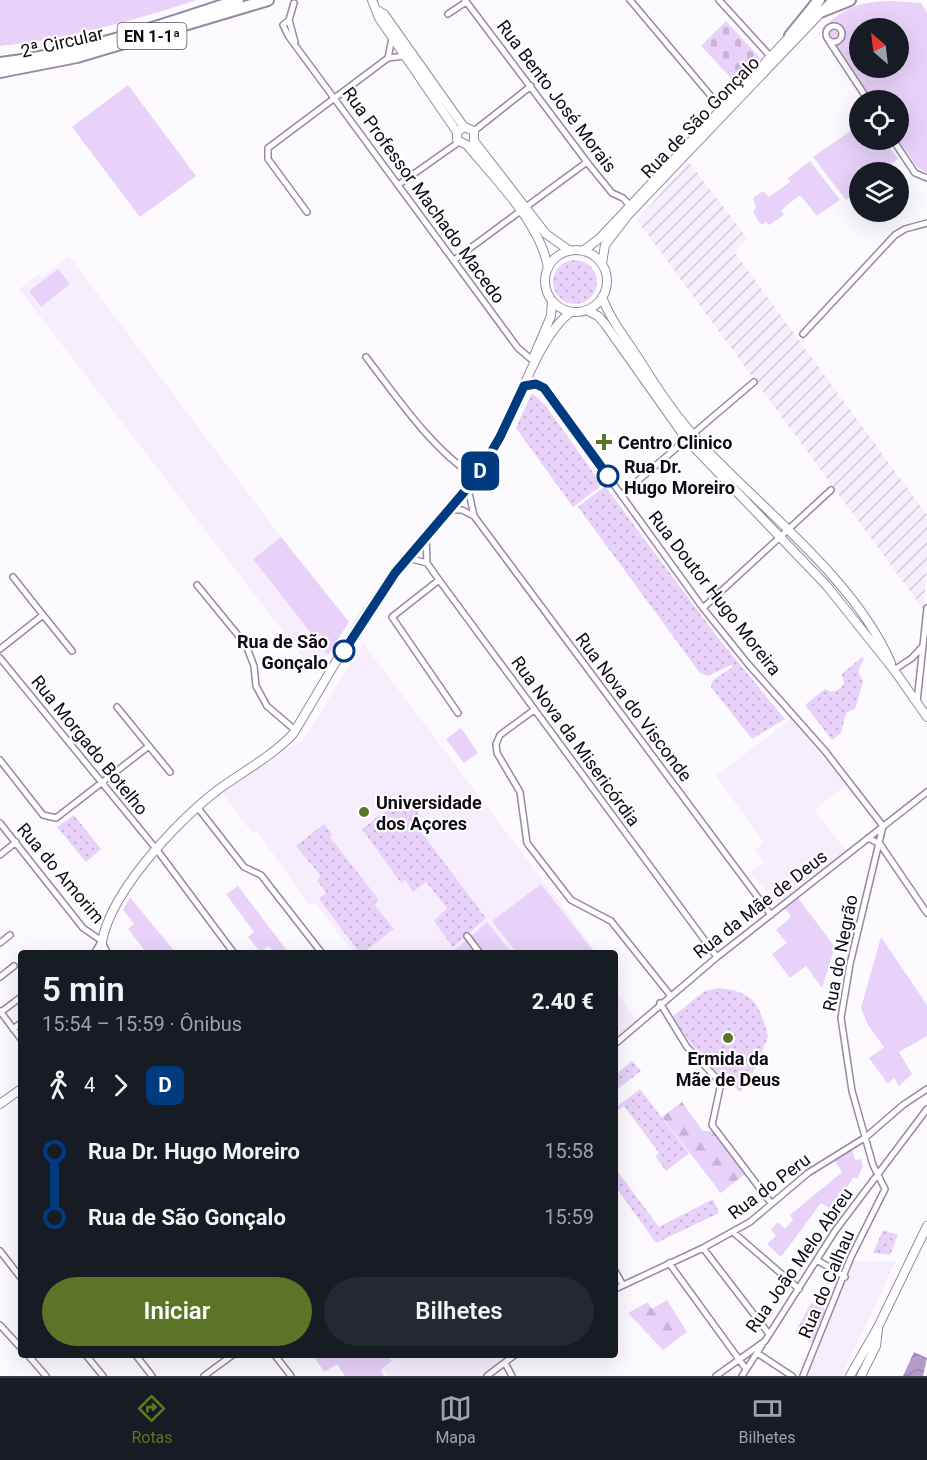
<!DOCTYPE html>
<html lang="pt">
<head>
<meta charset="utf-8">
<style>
	:root { --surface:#171b24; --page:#242831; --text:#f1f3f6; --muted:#9ea1a6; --line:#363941; --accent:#5c7425 }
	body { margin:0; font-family:Roboto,sans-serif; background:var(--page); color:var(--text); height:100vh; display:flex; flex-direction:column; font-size:22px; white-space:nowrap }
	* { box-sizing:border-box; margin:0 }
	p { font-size:20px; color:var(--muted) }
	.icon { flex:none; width:33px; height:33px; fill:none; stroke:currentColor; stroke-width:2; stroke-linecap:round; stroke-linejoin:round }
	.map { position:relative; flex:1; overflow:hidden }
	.drawer { position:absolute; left:18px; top:950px; width:600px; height:408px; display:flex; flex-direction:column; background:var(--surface); border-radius:6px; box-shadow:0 6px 24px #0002 }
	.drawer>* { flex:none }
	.badge { padding:0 12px; border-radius:9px; font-size:21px; line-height:39px }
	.needle { width:39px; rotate:332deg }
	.tools { position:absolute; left:849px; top:18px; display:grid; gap:12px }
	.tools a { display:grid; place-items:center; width:60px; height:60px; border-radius:50%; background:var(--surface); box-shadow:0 6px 24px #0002; font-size:30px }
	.map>.badge { position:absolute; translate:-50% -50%; box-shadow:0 0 0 3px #fff }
	.legs { display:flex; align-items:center; gap:9px; height:66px; padding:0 24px; font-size:20px }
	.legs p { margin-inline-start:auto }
	.headline { display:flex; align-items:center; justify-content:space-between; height:102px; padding:0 24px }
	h1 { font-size:33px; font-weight:600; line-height:45px }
	.cta { display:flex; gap:12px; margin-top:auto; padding:12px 24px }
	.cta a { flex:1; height:69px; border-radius:36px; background:var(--accent); color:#fff; font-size:24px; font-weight:600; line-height:69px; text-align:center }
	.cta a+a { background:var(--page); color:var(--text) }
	ul { padding:0 24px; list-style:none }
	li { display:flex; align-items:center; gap:21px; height:66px; font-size:22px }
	li i { display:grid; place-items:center; width:9px; height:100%; margin:0 8px; background:currentColor }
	li i::after { content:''; width:15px; height:15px; margin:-8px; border:4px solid; border-radius:50%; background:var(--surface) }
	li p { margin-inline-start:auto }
	li:first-child i { background:linear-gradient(#0000 50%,currentColor 0) }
	li:last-child i { background:linear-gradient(currentColor 50%,#0000 0) }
	.tab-bar { display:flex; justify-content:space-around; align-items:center; height:84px; border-top:2px solid var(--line); background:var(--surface); font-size:16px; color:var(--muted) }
	.tab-bar a { display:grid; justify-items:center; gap:3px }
	.tab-bar .current { color:var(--accent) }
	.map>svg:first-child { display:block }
</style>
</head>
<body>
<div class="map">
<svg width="927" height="1376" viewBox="0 0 927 1376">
	<defs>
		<pattern id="industrial-furrows" width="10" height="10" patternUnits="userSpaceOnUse" patternTransform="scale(1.5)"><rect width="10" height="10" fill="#f7eefd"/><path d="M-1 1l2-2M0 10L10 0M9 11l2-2" fill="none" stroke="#d3cbd8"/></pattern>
		<pattern id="grass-dots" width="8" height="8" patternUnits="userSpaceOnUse" patternTransform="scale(1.5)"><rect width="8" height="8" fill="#e8d2f9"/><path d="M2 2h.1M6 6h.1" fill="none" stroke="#c6b3d5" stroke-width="1.8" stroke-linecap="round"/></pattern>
		<pattern id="forest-firs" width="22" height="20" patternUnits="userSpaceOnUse" patternTransform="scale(1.5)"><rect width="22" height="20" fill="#e8d2f9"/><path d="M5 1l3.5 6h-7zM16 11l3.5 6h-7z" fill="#c6b3d5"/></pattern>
		<pattern id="cemetery-stones" width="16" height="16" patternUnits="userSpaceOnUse" patternTransform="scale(1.5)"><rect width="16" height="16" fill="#e8d2f9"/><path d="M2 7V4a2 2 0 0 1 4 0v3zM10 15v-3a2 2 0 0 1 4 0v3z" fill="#c6b3d5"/></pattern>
		<pattern id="water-waves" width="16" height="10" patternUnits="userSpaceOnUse" patternTransform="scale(1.5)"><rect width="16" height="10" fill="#b79acb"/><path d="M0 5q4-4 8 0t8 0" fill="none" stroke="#9c83ad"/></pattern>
	</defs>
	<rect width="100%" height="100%" fill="#fcf9ff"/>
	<path fill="#f7eefd" d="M69,256l212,281 -28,22 75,96 -12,19 -297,-385 20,-15 3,3z
		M363,643l194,256 39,53h-243l-38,-49 -6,2 -52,-74 -4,3 -31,-41 83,-55z
		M791,719l55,66 -32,25 33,41 -70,54 -27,-33 14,-10 -9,-12 9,-7 -48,-67z
		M615,991l22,29 -22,19z
		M852,1260l14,2 30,-1 -54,115h-37z
		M506,1354l2,3 -27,19h-94l-4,-6 11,-9 -4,-6z"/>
	<path fill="url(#industrial-furrows)" d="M689,162l58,76 -12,15 192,262v52l-4,42 -286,-389z"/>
	<path fill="url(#grass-dots)" d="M553 282a22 22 0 1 1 44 0a22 22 0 1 1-44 0Z
		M532,393l14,13 56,79 -29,22 -57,-79z
		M605,486l113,152 67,81 -33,20 -41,-52 2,-7 20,-13 -2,-2 -23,11 -8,-3 -122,-166z
		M862,657l2,2 -6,12 5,11 -8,27 -9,4 -5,20 -9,7 -27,-35 20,-16c7,5 15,2 19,-6l-2,-9z
		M405,796l15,20 -4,9 70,93 -33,29 -19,-26 13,-13 -21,-26 -13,10 -8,-12 -4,3 -39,-54z
		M74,815l27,34 -15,13 -29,-35z
		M324,824l8,10 -2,3 49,63 -5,4 20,25 -30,23h-5l-40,-53 7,-6 -9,-13 4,-4 -25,-30z
		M719,988c35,4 40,15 49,48l-12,31 -16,25c-27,-22 -51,-46 -67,-76l32,-25z
		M632,1061l9,10 -26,20v-16z
		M640,1089l49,64 -23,18 -11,-15 4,-3 -35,-47 -7,5 -2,-3z
		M615,1168l44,59 54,-28 6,14 -63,30 -41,-57z
		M883,1230l15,5 -8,20 -17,-2z"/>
	<path fill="url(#forest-firs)" d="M682,1102l21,29h11l31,43 -24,19 -59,-76z
		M667,1300l20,32 -24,18 -35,-37 20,-11 4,7z
		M811,1303l16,7 -14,33 -18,-10z"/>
	<path fill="url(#cemetery-stones)" d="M726,21l34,37 -26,23 -33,-35z"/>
	<path fill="#e8d2f9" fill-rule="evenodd" d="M0,0h197c-64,21 -130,39 -197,46z
		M890,1l31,2 6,10v160l-10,-6 -19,-27v-40h-26l-50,-72c25,-21 35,-26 68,-27zM860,28h38v40h-38z
		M128,85l68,91 -56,41 -68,-90z
		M859,125l1,15h25l13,19 -18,13h-20l-1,17 -13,11 -33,-43z
		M810,161l30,39 -23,16 -17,-21 -19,15 3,5 -15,10 -3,-3 -5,3 -8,-13 3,-5 -3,-9 10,-7 6,6 21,-15 -2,-4z
		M58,269l12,15 -29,23 -12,-16z
		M281,537l68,85 -21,33 -75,-96z
		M461,728l17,25 -14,10 -18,-24z
		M541,884l53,68h-78l-24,-31z
		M238,886l50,66h-14l-5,-6 -9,6 -12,-15 6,-5 -28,-38z
		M130,897l45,55h-29l-18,-23 6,-5 -11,-14z
		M798,898l37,49 -13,41 -16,-22 -16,12 -18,-24 15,-11 -11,-13 15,-13 -6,-9z
		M487,922l24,30h-58z
		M881,937l46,68v31l-28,16 13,22 -13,12 -5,-8 -6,6 -19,-26 15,-11 -16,-22 -7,-17z
		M852,1149l3,11 6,-1 2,7 -6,13 -3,-2 -23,32 -10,-6 -40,54 -14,-13 9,-8 -5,-7 7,-7 7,7 8,-9 -3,-5 52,-43 -8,-12z
		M313,1355h75l4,6 -11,9 3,6h-39l-8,-12 -13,8z"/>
	<path fill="url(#water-waves)" d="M914,1352l13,6 -4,18h-20z"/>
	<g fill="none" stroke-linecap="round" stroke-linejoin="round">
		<defs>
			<path id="street" d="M465,0l125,166 22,27 11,5 6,7
				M630,0l91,108
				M719,0l51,56
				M294,3l-5,17 -6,5 6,12 229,311 14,12
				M448,14l18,-12
				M289,20l6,22
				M826 34a8 8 0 1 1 16 0a8 8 0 1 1-16 0Z
				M829,41l39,59
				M388,58l4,-20
				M474,131l57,-45
				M893,140l22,33 12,5
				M398,185l61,-43
				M307,212l-39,-53v-11l120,-90 16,-2
				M454,260l133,-98
				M803,334l92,-99 10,-6 22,-6
				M366,357c33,43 64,90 110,121
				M524,385l12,-1 8,4 159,220 45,56 77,87 58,75
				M468,488l6,28 297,399
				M621,495l133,-113
				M450,510h12l12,6
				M426,537l1,26 12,17 278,377
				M408,558l19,5
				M439,580l-47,37 66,96
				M197,585l49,60 8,21 2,20 11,20 28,24
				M703,608l128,-118
				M43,615l29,36
				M0,649l43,-34 -30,-38
				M0,658l157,192 76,102
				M894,670l18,-12 10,-11
				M917,702l10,-94
				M117,707l53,65
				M534,710l-34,25 -4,9 1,9 23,39 7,51 44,57 40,21 59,74
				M0,760l43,55 13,3 93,-72
				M198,808l46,59 17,8 60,77
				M0,823l83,105 19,13
				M868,838l12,6 47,69
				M0,855l16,-13
				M467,936l12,16
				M102,942l5,10
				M0,943l10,-8
				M95,952l6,-10
				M0,977l14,-11
				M660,1003l27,44 34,36 -9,42 59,78
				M0,1011l21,28
				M1,1012l20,-15
				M13,1029l8,-6
				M615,1044l102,-87 210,-165
				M733,1232l66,57
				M703,1248l66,86
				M0,1251l21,27
				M817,1260l28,17
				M669,1263l77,106
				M615,1271l8,14
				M615,1289l88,-41 47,-26 58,-49 58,-36 37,-32 24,-16
				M0,1325l21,23
				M757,1353l35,23
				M27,1354l19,22
				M85,1354l18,22
				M135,1354l17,22
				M274,1354l17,22
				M505,1363l7,13
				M204,1376l30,-22
				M487,1376l29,-22
				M716,1376l49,-35 70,-110 92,-122
				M742,1376l20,-31
				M803,1376l48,-119 34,-68 -12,-24 -21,-74 -11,-73 9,-54 33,-138"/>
			<path id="secondary" d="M372,0l7,18 78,114
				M377,10l7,4 80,113
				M464,127l-7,5v8l10,5c28,34 74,79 81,123
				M464,127l10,4v10
				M474,141l72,93 24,17
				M545 281a31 31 0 1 1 62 0a31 31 0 1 1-62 0Z
				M583,251l17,-13 193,-205
				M602,263l3,-18 23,-30 205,-215
				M602,297c8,22 22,39 35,59 20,32 41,64 67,91 61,65 151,133 187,216
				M586,310l12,6 7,8 82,116 140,146 67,84 33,47
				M534,356l17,-40 1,-15
				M101,952c1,-53 77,-132 118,-163 25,-18 53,-33 74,-55 33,-54 63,-111 102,-161 36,-46 78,-84 105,-136 19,-35 40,-103 71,-125
				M0,1104l21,-15
				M850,1376l28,-49 49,-101
				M861,1376l15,-30 2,-17"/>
			<path id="highway" d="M820,12l30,-12
				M790,36l29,-36
				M0,63c82,-10 160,-37 238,-63
				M0,72l77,-15 191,-57"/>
		</defs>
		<use href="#street" stroke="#9788a3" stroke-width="8"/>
		<use href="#secondary" stroke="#9788a3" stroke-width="10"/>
		<use href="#highway" stroke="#9788a3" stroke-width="14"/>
		<use href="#street" stroke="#fff" stroke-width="5"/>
		<use href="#secondary" stroke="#fff" stroke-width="8"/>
		<use href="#highway" stroke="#fff" stroke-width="10"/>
	</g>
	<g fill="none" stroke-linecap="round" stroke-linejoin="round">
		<defs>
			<path id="line-1" d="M344,651l51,-78 81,-95 24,-41 24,-51 12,-2 8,4 64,88"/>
		</defs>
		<use href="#line-1" stroke="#fff" stroke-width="14"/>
		<use href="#line-1" stroke="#003b80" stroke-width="9"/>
	</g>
	<g fill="#5c7425" stroke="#fff" stroke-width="2">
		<path d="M601 433h6v6h6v6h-6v6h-6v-6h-6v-6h6z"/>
		<circle cx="364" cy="812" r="6"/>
		<circle cx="728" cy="1038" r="6"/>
	</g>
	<g fill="#fff" stroke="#003b80" stroke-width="3">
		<circle cx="608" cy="476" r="10"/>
		<circle cx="344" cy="651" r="10"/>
	</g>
	<g text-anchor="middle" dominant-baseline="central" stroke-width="4.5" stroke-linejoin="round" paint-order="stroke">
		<rect fill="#fff" stroke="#57545a" stroke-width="1.5" x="117.5" y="23" width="69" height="26" rx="4.5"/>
		<g font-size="16" font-weight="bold" fill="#0f0a13">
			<text x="152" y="36">EN 1-1ª</text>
		</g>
		<g font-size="18" fill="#0f0a13" stroke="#fff">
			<text transform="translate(62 42) rotate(-13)">2ª Circular</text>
			<text transform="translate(557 96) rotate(53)">Rua Bento José Morais</text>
			<text transform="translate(700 117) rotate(-46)">Rua de São Gonçalo</text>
			<text transform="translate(424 195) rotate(54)">Rua Professor Machado Macedo</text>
			<text transform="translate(715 593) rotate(52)">Rua Doutor Hugo Moreira</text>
			<text transform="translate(634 707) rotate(53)">Rua Nova do Visconde</text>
			<text transform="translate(576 741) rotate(54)">Rua Nova da Misericórdia</text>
			<text transform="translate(90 745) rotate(51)">Rua Morgado Botelho</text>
			<text transform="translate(61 873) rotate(50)">Rua do Amorim</text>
			<text transform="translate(760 904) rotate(-38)">Rua da Mãe de Deus</text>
			<text transform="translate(840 953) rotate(-79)">Rua do Negrão</text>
			<text transform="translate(769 1186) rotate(-37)">Rua do Peru</text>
			<text transform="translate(799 1260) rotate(-55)">Rua João Melo Abreu</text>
			<text transform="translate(826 1284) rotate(-67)">Rua do Calhau</text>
		</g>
		<g font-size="18" font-weight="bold" fill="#0f0a13" stroke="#fff" text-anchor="start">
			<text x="618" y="442">Centro Clinico</text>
			<text x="376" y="802">Universidade<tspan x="376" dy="21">dos Açores</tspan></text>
			<text x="728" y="1058" text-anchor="middle">Ermida da<tspan x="728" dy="21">Mãe de Deus</tspan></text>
		</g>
		<g font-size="18" font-weight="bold" fill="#0f0a13" stroke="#fff" text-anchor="start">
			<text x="624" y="466">Rua Dr.<tspan x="624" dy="21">Hugo Moreiro</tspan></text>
			<text x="328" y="641" text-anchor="end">Rua de São<tspan x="328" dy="21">Gonçalo</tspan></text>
		</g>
	</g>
</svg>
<div class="tools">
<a><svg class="needle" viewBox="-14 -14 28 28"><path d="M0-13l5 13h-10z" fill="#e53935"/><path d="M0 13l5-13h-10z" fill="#9ea1a6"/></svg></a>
<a><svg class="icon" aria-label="locate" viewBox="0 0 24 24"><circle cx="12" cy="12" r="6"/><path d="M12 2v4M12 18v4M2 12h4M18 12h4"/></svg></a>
<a><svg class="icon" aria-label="layers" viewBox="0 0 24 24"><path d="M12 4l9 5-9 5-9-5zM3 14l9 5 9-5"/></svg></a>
</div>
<b class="badge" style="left:480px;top:471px;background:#003b80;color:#fff">D</b>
<section class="drawer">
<div class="headline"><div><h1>5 min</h1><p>15:54 – 15:59 · Ônibus</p></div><b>2.40 €</b></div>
<div class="legs"><svg class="icon" aria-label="walk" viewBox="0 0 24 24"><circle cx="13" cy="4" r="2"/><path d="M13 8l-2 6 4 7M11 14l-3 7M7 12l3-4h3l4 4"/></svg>4<svg class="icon" aria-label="forward" viewBox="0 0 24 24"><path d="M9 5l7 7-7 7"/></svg><b class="badge" style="background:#003b80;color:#fff">D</b></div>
<ul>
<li><i style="color:#003b80"></i><b>Rua Dr. Hugo Moreiro</b><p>15:58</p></li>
<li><i style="color:#003b80"></i><b>Rua de São Gonçalo</b><p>15:59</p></li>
</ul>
<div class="cta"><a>Iniciar</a><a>Bilhetes</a></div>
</section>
</div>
<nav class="tab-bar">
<a class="current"><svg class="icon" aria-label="directions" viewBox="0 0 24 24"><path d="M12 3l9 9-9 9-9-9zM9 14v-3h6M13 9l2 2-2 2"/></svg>Rotas</a>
<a><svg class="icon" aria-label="map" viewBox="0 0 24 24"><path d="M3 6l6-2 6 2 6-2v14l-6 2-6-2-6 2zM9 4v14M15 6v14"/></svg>Mapa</a>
<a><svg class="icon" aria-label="tickets" viewBox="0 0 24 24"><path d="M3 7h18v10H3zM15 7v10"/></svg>Bilhetes</a>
</nav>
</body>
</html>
